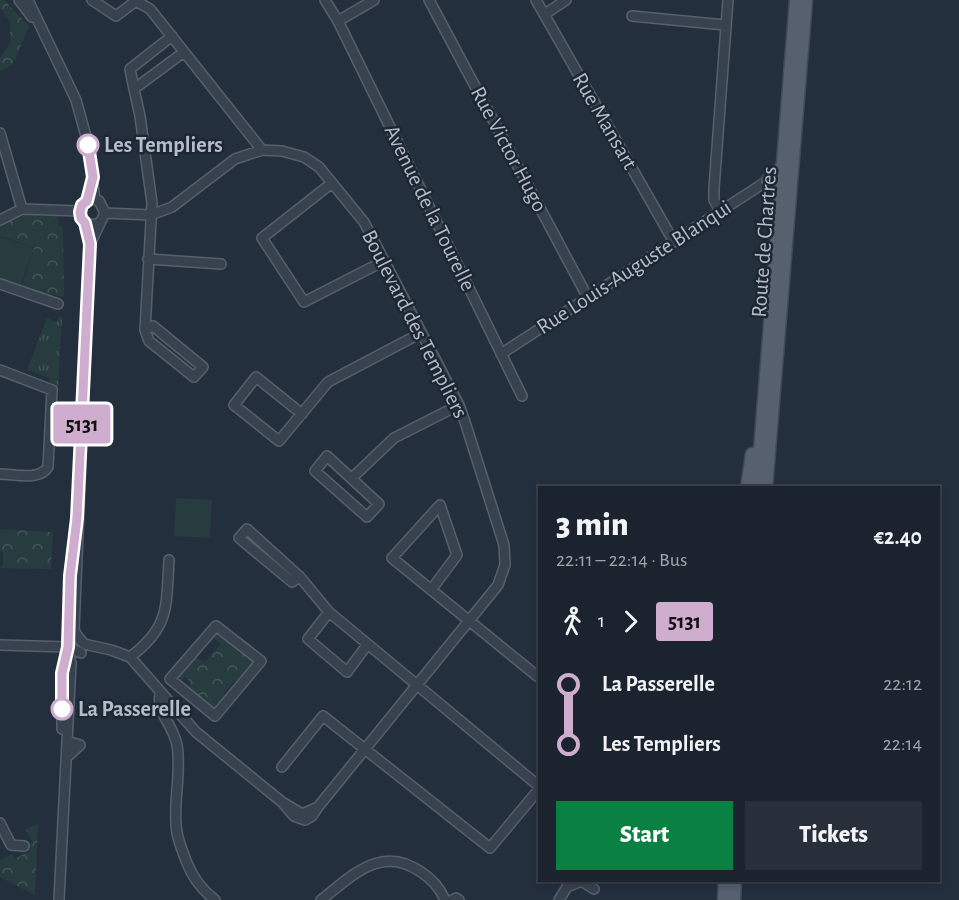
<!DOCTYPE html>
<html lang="en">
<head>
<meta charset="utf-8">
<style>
	:root { --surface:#1b232e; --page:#282f3a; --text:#f1f3f6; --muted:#a0a4aa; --line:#39404a; --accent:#0b8043 }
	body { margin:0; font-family:"Alegreya Sans",sans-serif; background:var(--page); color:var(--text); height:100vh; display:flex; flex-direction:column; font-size:22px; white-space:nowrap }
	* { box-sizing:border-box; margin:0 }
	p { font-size:20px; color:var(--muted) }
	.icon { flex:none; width:33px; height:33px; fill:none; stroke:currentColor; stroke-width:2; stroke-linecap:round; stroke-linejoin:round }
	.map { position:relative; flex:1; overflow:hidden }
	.side { position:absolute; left:538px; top:486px; width:402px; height:396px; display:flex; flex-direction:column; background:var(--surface); border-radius:0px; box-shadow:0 3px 9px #0003,0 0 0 2px var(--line) }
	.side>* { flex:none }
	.badge { padding:0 12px; border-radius:4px; font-size:21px; line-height:39px }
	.map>.badge { position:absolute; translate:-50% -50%; box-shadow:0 0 0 3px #fff }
	.legs { display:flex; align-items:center; gap:9px; height:66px; padding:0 18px; font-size:20px }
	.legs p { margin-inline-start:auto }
	.headline { display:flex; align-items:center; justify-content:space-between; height:102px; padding:0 18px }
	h1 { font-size:33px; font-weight:800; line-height:45px }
	.cta { display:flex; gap:12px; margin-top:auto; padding:12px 18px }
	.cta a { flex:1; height:69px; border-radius:0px; background:var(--accent); color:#fff; font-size:24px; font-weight:800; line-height:69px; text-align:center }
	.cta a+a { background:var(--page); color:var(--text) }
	ul { padding:0 18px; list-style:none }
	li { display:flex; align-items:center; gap:21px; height:60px; font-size:22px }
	li i { display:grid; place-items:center; width:9px; height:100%; margin:0 8px; background:currentColor }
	li i::after { content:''; width:15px; height:15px; margin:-8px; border:4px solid; border-radius:50%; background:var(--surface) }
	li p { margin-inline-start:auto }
	li:first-child i { background:linear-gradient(#0000 50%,currentColor 0) }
	li:last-child i { background:linear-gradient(currentColor 50%,#0000 0) }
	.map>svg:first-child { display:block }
</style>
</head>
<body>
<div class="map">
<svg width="959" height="900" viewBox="0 0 959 900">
	<defs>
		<pattern id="grass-tufts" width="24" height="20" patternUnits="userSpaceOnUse" patternTransform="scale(1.5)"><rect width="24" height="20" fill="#263c3f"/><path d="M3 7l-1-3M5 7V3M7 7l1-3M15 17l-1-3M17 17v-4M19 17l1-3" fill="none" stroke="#435659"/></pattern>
		<pattern id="forest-crowns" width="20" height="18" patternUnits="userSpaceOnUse" patternTransform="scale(1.5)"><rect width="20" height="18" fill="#263c3f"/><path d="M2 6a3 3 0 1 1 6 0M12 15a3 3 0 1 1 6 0" fill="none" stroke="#435659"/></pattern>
	</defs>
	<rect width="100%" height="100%" fill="#242f3e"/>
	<path fill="url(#grass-tufts)" d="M60,316h2l-4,76 -10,-6 2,-8 -23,-8 20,-52 10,4z"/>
	<path fill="url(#forest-crowns)" d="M0,0h4l25,26 -16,38 -13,8v-14l11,-16 -2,-22 -9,-12z
		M25,215l33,1 1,8 4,5 1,68 -10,-2 -3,2 -30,-8 13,-41 -34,-12v-10l7,-5z
		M0,529l53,3 -2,37 -51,-1 3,-3v-13l-3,-1z
		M217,633c12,6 31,20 37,31l-15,21 -5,-4 -11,13 5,4 -15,14 -27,-24 5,-6 -6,-5 -4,4 -2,-5 16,-19 10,5 16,-18 -9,-8z
		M38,824l-3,71 -35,-18v-17l12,-6 3,5 14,-8 -2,-6 5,-3 -6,-13z"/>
	<path fill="#263c3f" d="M0,237l34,11 -13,37 -21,-7z
		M176,498l36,2 -2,38 -36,-2z"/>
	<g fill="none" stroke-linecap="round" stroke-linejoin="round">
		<defs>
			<path id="minor" d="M19,0l13,17
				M28,0l48,100 11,40 8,60
				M92,0l24,16 20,-15
				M134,0l16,9 112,141
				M325,0l13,21 184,375
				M429,0l159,298
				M536,0l138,242
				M545,14l21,-14
				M632,16l93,9
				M338,21l36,-21
				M172,36l-42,33 4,20 50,-37
				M134,89l6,27 12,87 -7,127 4,11 45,36 9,-10 -50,-41 -8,4
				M0,133l22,76
				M332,183l-70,55 42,64 80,-41
				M720,211l-6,-11v-12l14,-188
				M105,213l46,2 21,-8 63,-48 27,-9 20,1 22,6 15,10 45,55 95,183 6,17 39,123 1,20 -7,20 -180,222
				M0,220l22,-11 57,2
				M148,259l73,5
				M0,284l58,20
				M501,354l266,-173
				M0,370l52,20 -4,77c-8,14 -34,7 -48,7
				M302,414l-46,-37 -22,28 45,36 49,-59 93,-49
				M327,456l52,48 -12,13 -52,-46z
				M352,478l42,-40 65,-33
				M300,577l-8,5 -53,-44 8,-9 53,48 29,35 211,175
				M431,590l26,-35 -17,-50 -48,53 145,118
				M329,612l-21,27 39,33 20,-27
				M216,626l45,35 -46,55 -45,-37z
				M74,630l4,7 6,7 27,6 19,7 66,75 86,70 20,12 16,-7 -6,9 -7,4 -11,-4 -12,-14
				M67,639l4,-73
				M0,645l68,2 13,6
				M130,657c40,-30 36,-50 39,-97
				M160,694c-4,19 13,30 17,51 5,29 -5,59 0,88 2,10 6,20 10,30 6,15 15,27 28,37
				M62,729v-56l4,-20
				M67,741l13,4 -13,12
				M282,767l41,-51 167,132 50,-60
				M0,823l11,22 13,1
				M59,900l12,-237 -3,-16 6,-17 16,-386 15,-31 -6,-12 -8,-2 -7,3 -5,9 4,10 9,4 7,-2
				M321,900c31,-24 60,-56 100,-28 11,7 19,16 24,28
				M452,900l4,-2 3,2
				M559,900l8,-13 14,-6 13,8"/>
			<path id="major" d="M780,191l-13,-10 15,-14
				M747,488l5,-34
				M757,488l39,-488
				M766,488l40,-488
				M724,900l1,-20
				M734,900l1,-20"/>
		</defs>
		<use href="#minor" stroke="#565f6c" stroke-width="12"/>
		<use href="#major" stroke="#414a57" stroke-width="15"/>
		<use href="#minor" stroke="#38414e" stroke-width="9"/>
		<use href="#major" stroke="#56606e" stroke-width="12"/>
	</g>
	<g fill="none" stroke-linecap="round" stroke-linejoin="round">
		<defs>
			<path id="line-1" d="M62,709v-36l6,-26 2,-71 7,-58 13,-274 -5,-21 -4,-5 -1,-6 2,-7 5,-4 6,-24 -5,-32"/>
		</defs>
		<use href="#line-1" stroke="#fff" stroke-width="14"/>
		<use href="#line-1" stroke="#ceadcf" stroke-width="9"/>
	</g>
	<g fill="#fff" stroke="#ceadcf" stroke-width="3">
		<circle cx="88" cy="145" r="10"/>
		<circle cx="62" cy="709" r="10"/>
	</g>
	<g text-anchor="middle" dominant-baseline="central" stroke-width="5" stroke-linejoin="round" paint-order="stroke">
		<g font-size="22" fill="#b4bcc9" stroke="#1d2633">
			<text transform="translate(605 121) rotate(60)">Rue Mansart</text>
			<text transform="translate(509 149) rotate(62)">Rue Victor Hugo</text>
			<text transform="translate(430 208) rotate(64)">Avenue de la Tourelle</text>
			<text transform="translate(764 242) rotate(-86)">Route de Chartres</text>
			<text transform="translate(634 267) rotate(-33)">Rue Louis-Auguste Blanqui</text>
			<text transform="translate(415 324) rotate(63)">Boulevard des Templiers</text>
		</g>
		<g font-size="22" font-weight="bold" fill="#b4bcc9" stroke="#1d2633" text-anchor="start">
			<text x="104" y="145">Les Templiers</text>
			<text x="78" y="709">La Passerelle</text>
		</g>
	</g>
</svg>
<b class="badge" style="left:82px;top:424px;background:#ceadcf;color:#111">5131</b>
<section class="side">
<div class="headline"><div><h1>3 min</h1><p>22:11 – 22:14 · Bus</p></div><b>€2.40</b></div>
<div class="legs"><svg class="icon" aria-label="walk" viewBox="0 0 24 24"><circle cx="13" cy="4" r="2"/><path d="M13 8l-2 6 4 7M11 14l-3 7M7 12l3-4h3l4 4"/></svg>1<svg class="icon" aria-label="forward" viewBox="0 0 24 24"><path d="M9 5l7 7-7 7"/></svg><b class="badge" style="background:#ceadcf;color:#111">5131</b></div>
<ul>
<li><i style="color:#ceadcf"></i><b>La Passerelle</b><p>22:12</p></li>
<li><i style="color:#ceadcf"></i><b>Les Templiers</b><p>22:14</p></li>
</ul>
<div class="cta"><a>Start</a><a>Tickets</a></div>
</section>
</div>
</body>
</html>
